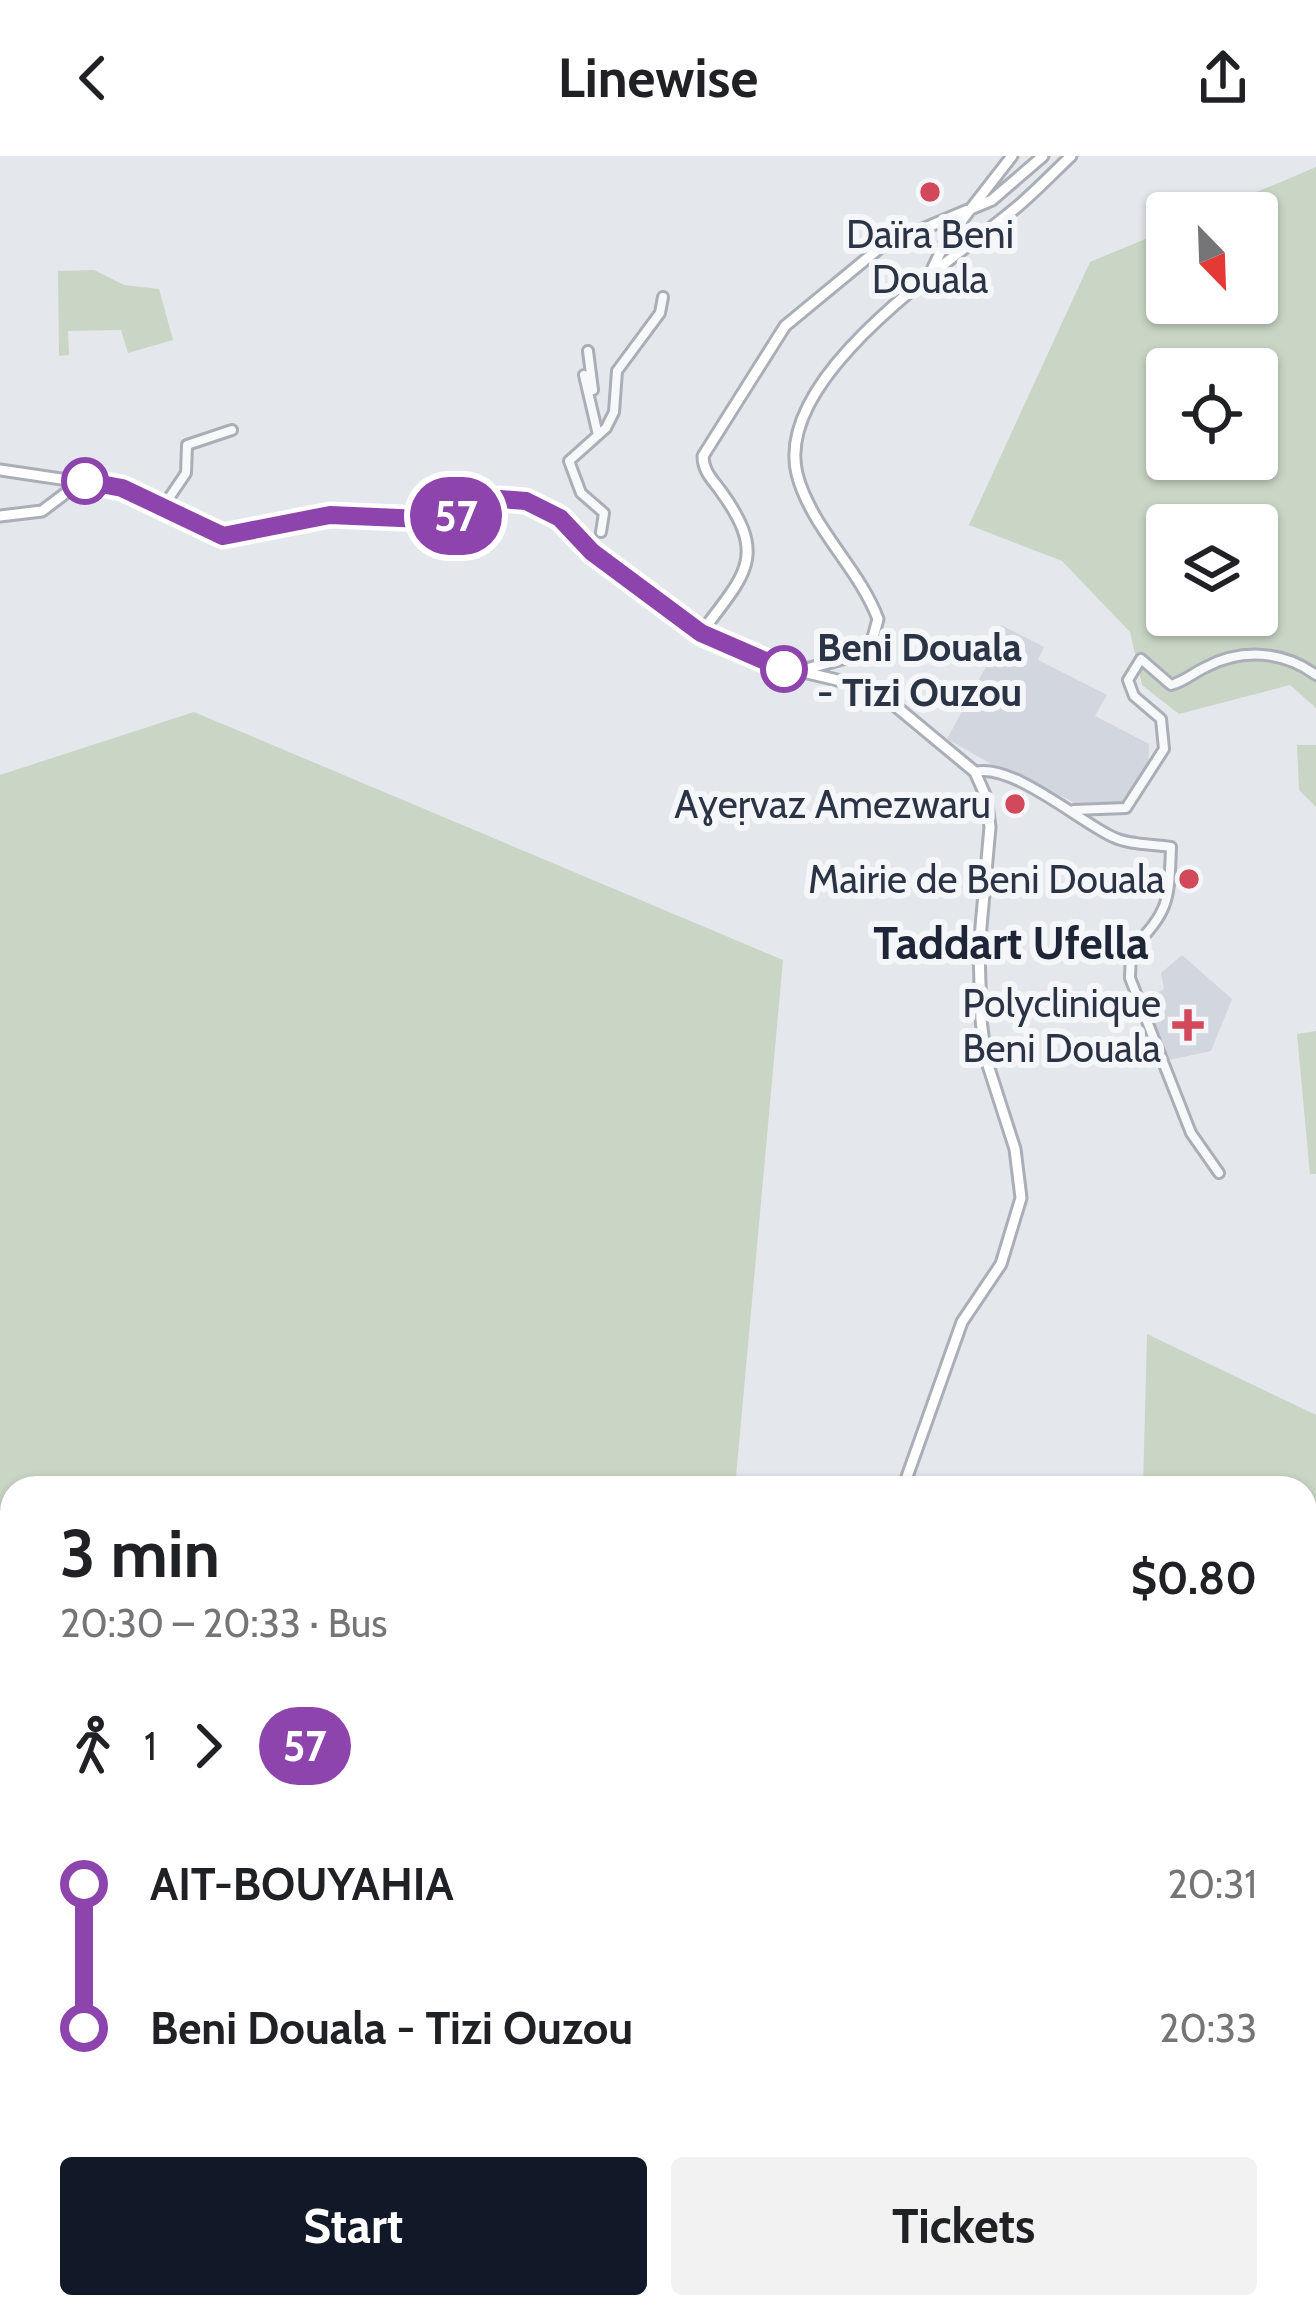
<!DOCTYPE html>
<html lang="en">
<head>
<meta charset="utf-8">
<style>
	:root { --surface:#fff; --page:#f2f2f2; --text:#202124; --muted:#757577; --accent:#111827 }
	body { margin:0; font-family:Cabin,sans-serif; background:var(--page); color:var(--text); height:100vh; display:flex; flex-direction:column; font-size:45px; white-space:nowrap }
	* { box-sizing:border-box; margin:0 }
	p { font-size:39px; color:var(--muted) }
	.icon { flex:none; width:66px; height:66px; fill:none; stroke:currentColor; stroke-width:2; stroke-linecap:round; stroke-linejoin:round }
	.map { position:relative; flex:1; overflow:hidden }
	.sheet { position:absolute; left:0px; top:1320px; width:1317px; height:843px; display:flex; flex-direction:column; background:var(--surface); border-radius:36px 36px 0 0; box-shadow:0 3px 9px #0004 }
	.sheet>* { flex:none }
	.badge { padding:0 24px; border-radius:39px; font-size:42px; line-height:78px }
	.needle { width:78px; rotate:157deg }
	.controls { position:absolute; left:1146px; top:36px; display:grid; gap:24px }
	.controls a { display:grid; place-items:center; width:132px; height:132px; border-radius:12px; background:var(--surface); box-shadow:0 3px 9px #0004; font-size:60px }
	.map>.badge { position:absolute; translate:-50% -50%; box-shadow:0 0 0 6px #fff }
	.legs { display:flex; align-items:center; gap:18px; height:132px; padding:0 60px; font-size:39px }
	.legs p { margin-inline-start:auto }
	.overview { display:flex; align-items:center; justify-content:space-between; height:204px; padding:0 60px }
	h1 { font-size:66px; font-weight:700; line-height:90px }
	.button { display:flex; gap:24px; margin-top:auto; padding:24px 60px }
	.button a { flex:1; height:138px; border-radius:12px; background:var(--accent); color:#fff; font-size:48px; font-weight:700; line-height:138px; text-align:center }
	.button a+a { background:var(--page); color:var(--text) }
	ul { padding:0 60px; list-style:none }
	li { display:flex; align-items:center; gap:42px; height:144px; font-size:45px }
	li i { display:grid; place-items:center; width:18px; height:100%; margin:0 15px; background:currentColor }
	li i::after { content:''; width:30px; height:30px; margin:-15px; border:9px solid; border-radius:50%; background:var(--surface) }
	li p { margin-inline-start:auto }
	li:first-child i { background:linear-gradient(#0000 50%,currentColor 0) }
	li:last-child i { background:linear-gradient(currentColor 50%,#0000 0) }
	header { display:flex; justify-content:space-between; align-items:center; height:156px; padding:0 60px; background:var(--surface); font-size:54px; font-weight:700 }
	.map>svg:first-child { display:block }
</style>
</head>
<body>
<header><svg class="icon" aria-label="back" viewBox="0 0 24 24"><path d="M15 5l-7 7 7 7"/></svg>Linewise<svg class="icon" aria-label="share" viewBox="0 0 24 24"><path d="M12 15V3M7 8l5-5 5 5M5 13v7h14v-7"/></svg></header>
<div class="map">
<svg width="1316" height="2161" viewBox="0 0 1316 2161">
	<rect width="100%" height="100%" fill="#e4e7ec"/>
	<path fill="#d2d6de" d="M1001,469l43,22 -6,13 69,35 -12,21 54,28 -1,27 -26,36h-40l-40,-21 -3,5 -92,-52 42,-78 -4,-2z
		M1182,799l50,44 -21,52 -47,10 -18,-63 18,-9 -3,-16z"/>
	<path fill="#c9d6c5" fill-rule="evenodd" d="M1316,11v541l-26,-23 -111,29 -37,-29 -12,-53 -68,-71 -93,-36 121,-263 77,-32v73h90v-90h-50zM1167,213h90v90h-90zM1167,369h90v90h-90z
		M94,114l30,15 35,4 14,51 -45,13 -7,-23 -53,1 1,24 -10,1 -1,-85z
		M194,556l589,248 -48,528h-723v742l-12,6v-1461z
		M1297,589h19v62l-17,-17z
		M1316,875v143h-6l-13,-140z
		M1147,1178l169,81v193l-11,9v-129h-162z
		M1305,1490l11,10v661h-331l3,-10h317z
		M12,2091v60h16l-28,7v-64z"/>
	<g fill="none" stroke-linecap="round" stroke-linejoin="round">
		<defs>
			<path id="street" d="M588,195l5,39
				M584,219l14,60
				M163,351l23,-34 1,-28 45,-15
				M601,376l3,-19 -23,-20 -12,-32 37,-33 8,-16 3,-41 43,-58 3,-16
				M975,616c36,-10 105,50 138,65 16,8 40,7 58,10 -2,54 -1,63 -40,103l-1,28 61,155 28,40
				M1074,654l52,-2 38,-59 -3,-30 -27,-23 -6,-16 13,-21 30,26c14,-4 22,-12 35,-18 36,-19 78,-16 110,8
				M1305,1499l11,-2
				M0,1894l12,-7
				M202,2151l7,10
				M839,2152v-1"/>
			<path id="secondary" d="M932,114l13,-28 67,-86
				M0,314l122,18 101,48 128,-23 95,7 45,-18 27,-3 42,19 54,52 117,81 68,20 58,-16 14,-10 7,-26c-19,-51 -67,-91 -81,-145 -24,-99 156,-213 220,-267 19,-16 36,-34 54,-51
				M0,360l42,-5 41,-31
				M701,477c44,-59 68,-76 19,-143 -8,-11 -17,-19 -17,-34l82,-130 97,-80 110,-46 51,-44
				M799,515l76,18 100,83 11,25 4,30 -11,122 2,71 5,39 29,90 6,49 -20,66 -39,58 -59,166
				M613,2161l5,-10"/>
		</defs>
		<use href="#street" stroke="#a9aeb7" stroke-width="14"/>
		<use href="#secondary" stroke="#a9aeb7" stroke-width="15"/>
		<use href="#street" stroke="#f7f8fa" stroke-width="8"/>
		<use href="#secondary" stroke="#fff" stroke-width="9"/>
	</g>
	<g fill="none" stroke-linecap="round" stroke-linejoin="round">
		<defs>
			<path id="line-1" d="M85,325l37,7 101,48 107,-21 116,5 54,-21 26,2 34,17 32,34 109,81 83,36"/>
		</defs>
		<use href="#line-1" stroke="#fff" stroke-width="27"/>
		<use href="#line-1" stroke="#8e44ad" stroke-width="18"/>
	</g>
	<g fill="#d1495b" stroke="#f4f6f9" stroke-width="4.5">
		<circle cx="930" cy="36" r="12"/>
		<circle cx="1015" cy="648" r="12"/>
		<circle cx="1189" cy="723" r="12"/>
		<path d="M1182 851h12v12h12v12h-12v12h-12v-12h-12v-12h12z"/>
	</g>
	<g fill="#fff" stroke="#8e44ad" stroke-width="6">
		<circle cx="85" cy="325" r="21"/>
		<circle cx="784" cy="513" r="21"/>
	</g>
	<g text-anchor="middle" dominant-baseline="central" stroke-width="12" stroke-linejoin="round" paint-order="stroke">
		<g font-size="39" fill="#2b3445" stroke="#f4f6f9" text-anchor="end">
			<text x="930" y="78" text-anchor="middle">Daïra Beni<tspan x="930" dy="45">Douala</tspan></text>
			<text x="991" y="648">Aɣeṛvaz Amezwaru</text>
			<text x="1165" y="723">Mairie de Beni Douala</text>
			<text x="1161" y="847">Polyclinique<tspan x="1161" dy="45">Beni Douala</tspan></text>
		</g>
		<g font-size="39" font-weight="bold" fill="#2b3445" stroke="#f4f6f9" text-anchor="start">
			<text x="817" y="491">Beni Douala<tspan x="817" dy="45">- Tizi Ouzou</tspan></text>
		</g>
		<g font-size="45" font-weight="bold" fill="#1d2536" stroke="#f4f6f9">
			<text x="1011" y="787">Taddart Ufella</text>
		</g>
	</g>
</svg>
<div class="controls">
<a><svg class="needle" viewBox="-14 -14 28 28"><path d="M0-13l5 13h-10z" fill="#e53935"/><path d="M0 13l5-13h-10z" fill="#757577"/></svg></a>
<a><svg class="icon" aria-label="locate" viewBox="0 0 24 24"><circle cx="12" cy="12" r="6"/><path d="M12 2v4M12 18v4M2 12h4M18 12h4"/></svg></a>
<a><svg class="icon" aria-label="layers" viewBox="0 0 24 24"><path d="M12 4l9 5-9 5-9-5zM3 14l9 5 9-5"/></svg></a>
</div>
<b class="badge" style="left:456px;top:360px;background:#8e44ad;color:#fff">57</b>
<section class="sheet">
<div class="overview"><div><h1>3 min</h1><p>20:30 – 20:33 · Bus</p></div><b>$0.80</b></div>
<div class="legs"><svg class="icon" aria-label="walk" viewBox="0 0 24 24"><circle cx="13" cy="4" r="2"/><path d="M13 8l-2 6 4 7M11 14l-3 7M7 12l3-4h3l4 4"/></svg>1<svg class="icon" aria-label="forward" viewBox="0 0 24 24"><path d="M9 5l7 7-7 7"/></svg><b class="badge" style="background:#8e44ad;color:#fff">57</b></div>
<ul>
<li><i style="color:#8e44ad"></i><b>AIT-BOUYAHIA</b><p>20:31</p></li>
<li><i style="color:#8e44ad"></i><b>Beni Douala - Tizi Ouzou</b><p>20:33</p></li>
</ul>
<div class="button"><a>Start</a><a>Tickets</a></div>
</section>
</div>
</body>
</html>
